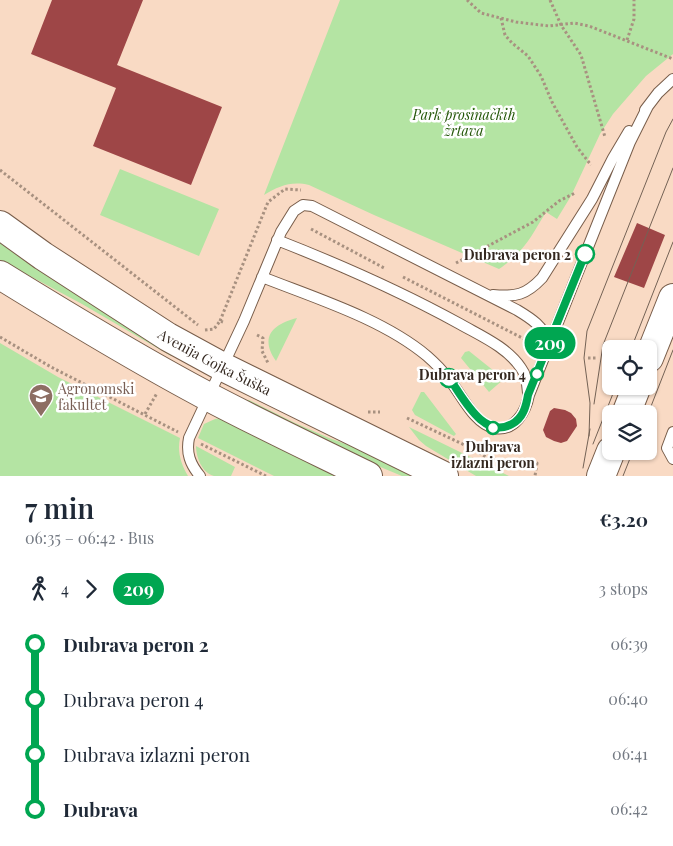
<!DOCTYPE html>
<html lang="en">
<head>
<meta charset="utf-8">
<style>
	:root { --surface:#fff; --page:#f2f2f3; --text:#1f2937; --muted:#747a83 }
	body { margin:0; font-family:"Playfair Display",serif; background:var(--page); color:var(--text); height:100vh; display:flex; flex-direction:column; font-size:19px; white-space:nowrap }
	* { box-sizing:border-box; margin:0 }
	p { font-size:16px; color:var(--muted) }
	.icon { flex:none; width:28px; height:28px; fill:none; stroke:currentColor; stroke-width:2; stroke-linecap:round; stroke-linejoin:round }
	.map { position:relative; height:476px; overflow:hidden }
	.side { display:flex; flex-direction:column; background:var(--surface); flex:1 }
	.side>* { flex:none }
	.badge { padding:0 10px; border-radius:16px; font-size:18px; line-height:32px }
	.buttons { position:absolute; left:602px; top:340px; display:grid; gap:10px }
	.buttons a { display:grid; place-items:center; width:55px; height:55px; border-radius:8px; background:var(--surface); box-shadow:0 1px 4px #0004; font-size:25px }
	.map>.badge { position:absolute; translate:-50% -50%; box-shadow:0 0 0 2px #fff }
	.legs { display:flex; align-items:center; gap:8px; height:55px; padding:0 25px; font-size:16px }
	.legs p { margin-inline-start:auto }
	.head { display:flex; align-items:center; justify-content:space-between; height:85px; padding:0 25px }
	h1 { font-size:28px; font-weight:600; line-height:38px }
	ul { padding:0 25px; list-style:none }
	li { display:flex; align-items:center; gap:18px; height:55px; font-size:19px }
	li i { display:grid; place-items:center; width:8px; height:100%; margin:0 6px; background:currentColor }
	li i::after { content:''; width:12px; height:12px; margin:-6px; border:4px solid; border-radius:50%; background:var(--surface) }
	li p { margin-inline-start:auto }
	li:first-child i { background:linear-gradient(#0000 50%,currentColor 0) }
	li:last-child i { background:linear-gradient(currentColor 50%,#0000 0) }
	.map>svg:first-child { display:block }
</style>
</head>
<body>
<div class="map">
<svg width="673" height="476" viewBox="0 0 673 476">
	<rect width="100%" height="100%" fill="#f9dac4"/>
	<path fill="#b4e4a3" d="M340,0h333v54l-27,22 -33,38 -13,20 -29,62 -14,23 -11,-7c-16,26 -21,39 -47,57l-125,-54 -65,-30c-18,-4 -30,1 -45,10z
		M120,169l99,40 -20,47 -99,-41z
		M0,238l173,114 -2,4 -89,-52 -82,-44z
		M297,318l-21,43c-17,-24 -3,-37 21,-43z
		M0,343l58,34 122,61c-3,14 1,26 8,38h-188z
		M469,351l35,28 -15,13 -28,-34 4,-6z
		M421,392h3l32,42 -2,2 -39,-21 -3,-5z
		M246,400h3l46,23 34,15 64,23 30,15h-21l-48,-20 -109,-53z
		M225,417l116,59h-67l-76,-38 6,-14 11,-5z
		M409,427l100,49h-33l-50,-30 -7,-6z
		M196,446l39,21 -4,9c-5,0 -12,0 -17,0 -12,-3 -18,-19 -18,-30z"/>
	<path fill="#9e4647" d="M52,0h91l-26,65 105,42 -31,78 -98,-39 23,-58 -85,-34z
		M637,223l28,12 -21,53 -30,-11z
		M554,408l11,2 6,3 5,6 1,7 -10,15 -6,2 -7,-2 -8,-4 -3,-7 7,-19z"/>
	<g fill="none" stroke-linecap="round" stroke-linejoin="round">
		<defs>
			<path id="lane" d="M645,110l13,-17 15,-14
				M277,240c64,25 123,51 183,84 21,12 47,23 61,44 6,8 6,16 7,25
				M262,277c53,21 121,42 165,79 8,7 15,14 21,22 13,15 25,45 46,50 21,4 32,-17 35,-33l101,-253 18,-36
				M493,295c23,2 33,0 49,-17l50,-79 21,-41 16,-27
				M673,432l-6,16 6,11
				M200,476c-10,-12 -14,-23 -11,-38l55,-117 37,-89 13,-21 9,-6 9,1 205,104c15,9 26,16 32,33"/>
			<g id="secondary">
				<path id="s1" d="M0,225l43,31 125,81 55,30 221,109"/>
				<path d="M0,275c68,42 137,84 207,121 53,28 108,54 161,80"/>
				<path d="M649,358l24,-60"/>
				<path d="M626,414l11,-28"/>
				<path d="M601,476l10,-25"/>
			</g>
		</defs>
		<use href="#lane" stroke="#785d4a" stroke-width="12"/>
		<use href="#secondary" stroke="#785d4a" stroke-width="30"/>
		<path stroke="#a89180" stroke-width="3" stroke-dasharray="2.5 2.5" stroke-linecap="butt" d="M467,0l14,13 35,9 33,4 25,-3 15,3 84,33
			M550,0l11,25 20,30 24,82
			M501,18l4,17 7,8 16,13 13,20 11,26 25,45 14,18
			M627,40l7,-21v-19
			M0,170l198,155
			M311,229l75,40
			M456,263l77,-41 26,-21 16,-8
			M403,277l131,67
			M220,321l48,-119 17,-13 16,1
			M205,330l9,-1 6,-8 3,1
			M257,335l6,3 -1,13 6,12
			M0,337l51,30 127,65
			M588,358h8
			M368,412h12
			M145,414l12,-21
			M407,418l64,30 20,12 46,3 -2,13
			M201,444l65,32"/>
		<use href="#lane" stroke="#fff" stroke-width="10"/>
		<use href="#secondary" stroke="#fff" stroke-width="28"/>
		<path stroke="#746255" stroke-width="1" d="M631,349l42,-107
			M594,404l9,-59 70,-177
			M648,414l25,-64
			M589,436l1,-33 -6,-45 3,-27 79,-199 7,-13
			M593,444l23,-58
			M583,468l7,-39
			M623,476l10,-25"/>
	</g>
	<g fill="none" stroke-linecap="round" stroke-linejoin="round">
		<defs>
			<path id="line-1" d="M449,378c14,19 34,62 63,46 11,-6 14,-17 16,-29l57,-141"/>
		</defs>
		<use href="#line-1" stroke="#fff" stroke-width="11"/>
		<use href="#line-1" stroke="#00a651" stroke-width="8"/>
	</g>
	<defs>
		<symbol id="university-pin" viewBox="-11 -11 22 30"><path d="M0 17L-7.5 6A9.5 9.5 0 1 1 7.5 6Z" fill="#8d6e63" stroke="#fff"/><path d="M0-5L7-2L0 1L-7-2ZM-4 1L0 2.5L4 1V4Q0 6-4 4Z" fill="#fff"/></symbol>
	</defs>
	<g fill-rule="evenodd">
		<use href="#university-pin" x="27" y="382" width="28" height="38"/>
	</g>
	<g fill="#fff" stroke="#00a651" stroke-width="2.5">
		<circle cx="585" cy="254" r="9"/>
		<circle cx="537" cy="374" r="6"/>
		<circle cx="449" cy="378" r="9"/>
		<circle cx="493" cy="428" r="6"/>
	</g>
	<g text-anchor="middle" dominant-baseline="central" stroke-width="5" stroke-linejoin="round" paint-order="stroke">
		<g font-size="14" font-style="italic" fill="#245709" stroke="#fff">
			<text x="464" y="114">Park prosinačkih<tspan x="464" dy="16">žrtava</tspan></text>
		</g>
		<g font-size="14" font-weight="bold" fill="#342820" stroke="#fff" text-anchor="end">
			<text x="571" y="254">Dubrava peron 2</text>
			<text x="526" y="374">Dubrava peron 4</text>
			<text x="493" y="446" text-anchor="middle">Dubrava<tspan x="493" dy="16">izlazni peron</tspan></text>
		</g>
		<g font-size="14" fill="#342820" stroke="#fff">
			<text stroke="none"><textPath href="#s1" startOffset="255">Avenija Gojka Šuška</textPath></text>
		</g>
		<g font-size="14" fill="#785e54" stroke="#fff" text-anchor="start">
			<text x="58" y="388">Agronomski<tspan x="58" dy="16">fakultet</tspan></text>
		</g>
	</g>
</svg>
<div class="buttons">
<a><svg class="icon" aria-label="locate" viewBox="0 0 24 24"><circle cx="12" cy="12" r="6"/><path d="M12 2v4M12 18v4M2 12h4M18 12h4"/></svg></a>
<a><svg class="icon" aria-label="layers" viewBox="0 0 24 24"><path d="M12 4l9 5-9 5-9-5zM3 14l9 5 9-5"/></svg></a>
</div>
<b class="badge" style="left:550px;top:343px;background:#00a651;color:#fff">209</b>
</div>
<section class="side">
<div class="head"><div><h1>7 min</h1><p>06:35 – 06:42 · Bus</p></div><b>€3.20</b></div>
<div class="legs"><svg class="icon" aria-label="walk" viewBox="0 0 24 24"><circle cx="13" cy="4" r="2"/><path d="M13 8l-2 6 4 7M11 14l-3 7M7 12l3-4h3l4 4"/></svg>4<svg class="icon" aria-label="forward" viewBox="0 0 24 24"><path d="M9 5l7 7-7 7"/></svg><b class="badge" style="background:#00a651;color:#fff">209</b><p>3 stops</p></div>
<ul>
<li><i style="color:#00a651"></i><b>Dubrava peron 2</b><p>06:39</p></li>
<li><i style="color:#00a651"></i><span>Dubrava peron 4</span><p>06:40</p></li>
<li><i style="color:#00a651"></i><span>Dubrava izlazni peron</span><p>06:41</p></li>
<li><i style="color:#00a651"></i><b>Dubrava</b><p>06:42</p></li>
</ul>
</section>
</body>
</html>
